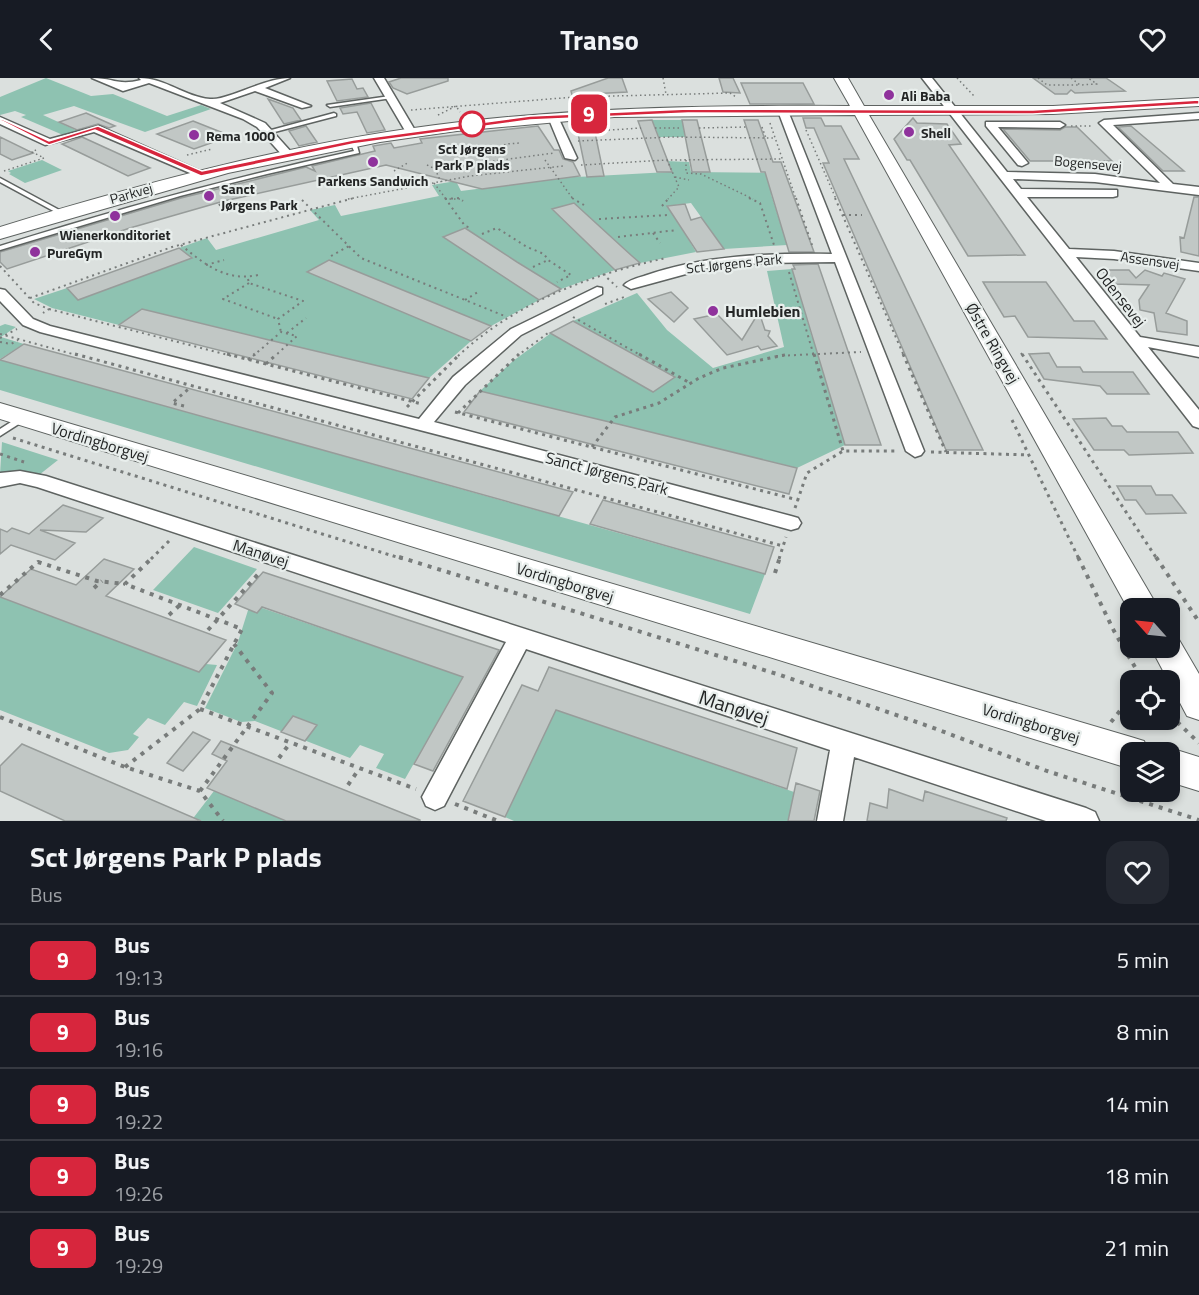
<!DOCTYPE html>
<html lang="en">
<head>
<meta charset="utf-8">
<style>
	:root { --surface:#171b24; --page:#242831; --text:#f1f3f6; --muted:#9ea1a6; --line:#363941 }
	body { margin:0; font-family:"Titillium Web",sans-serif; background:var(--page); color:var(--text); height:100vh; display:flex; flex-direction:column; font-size:22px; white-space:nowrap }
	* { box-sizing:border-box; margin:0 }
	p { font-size:20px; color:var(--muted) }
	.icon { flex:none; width:33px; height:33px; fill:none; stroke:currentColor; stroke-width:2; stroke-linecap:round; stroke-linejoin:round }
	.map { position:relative; height:743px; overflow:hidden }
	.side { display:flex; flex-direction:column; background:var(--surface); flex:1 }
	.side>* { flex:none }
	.badge { padding:0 12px; border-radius:9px; font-size:21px; line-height:39px }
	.needle { width:39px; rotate:297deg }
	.buttons { position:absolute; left:1120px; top:520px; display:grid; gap:12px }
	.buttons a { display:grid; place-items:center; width:60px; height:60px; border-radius:12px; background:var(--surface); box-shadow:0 3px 9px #0003; font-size:30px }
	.map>.badge { position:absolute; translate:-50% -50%; box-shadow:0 0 0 3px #fff }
	.round { display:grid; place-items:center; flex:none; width:63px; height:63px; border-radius:18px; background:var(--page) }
	.head { display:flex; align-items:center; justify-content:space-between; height:102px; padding:0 30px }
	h1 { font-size:28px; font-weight:700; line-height:45px }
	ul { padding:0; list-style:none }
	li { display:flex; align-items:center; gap:18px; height:72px; padding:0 30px; border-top:2px solid var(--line) }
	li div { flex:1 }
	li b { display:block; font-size:22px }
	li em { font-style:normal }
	li .badge { min-width:66px; font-weight:700; text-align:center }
	header { display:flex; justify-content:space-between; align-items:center; height:78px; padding:0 30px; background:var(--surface); font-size:27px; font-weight:700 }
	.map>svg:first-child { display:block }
</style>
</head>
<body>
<header><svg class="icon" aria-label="back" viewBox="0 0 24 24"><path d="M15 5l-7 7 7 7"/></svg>Transo<svg class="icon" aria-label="heart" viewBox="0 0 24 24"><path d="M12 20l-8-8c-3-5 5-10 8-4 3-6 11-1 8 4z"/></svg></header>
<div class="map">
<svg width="1199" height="743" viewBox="0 0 1199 743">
	<rect width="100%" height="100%" fill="#dbe0de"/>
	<path fill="#8ec2b1" d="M46,0l45,18 22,-2 54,22 34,-11 10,4 -66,23 -71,-26 -31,9 35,16 -15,4 -42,-18 5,-2 -11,-4 -15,4v-18z
		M652,42h30l3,17h-26z
		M42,82l20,10 -37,13 -16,-9 2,-1 -3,-2z
		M665,83l24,1 2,10 94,1 8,20 -22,1 16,51 -63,4 -33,-46 -23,3 28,46 -56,11 -66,-60 -22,6 63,61 -54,19 -96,-60 -21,7 95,64 -48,26 -162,-66 -22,12 164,69 -42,37 -138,-33 -21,18 -25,-6 20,-18 -123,-30 -23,16 -67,-17 -18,-9 33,-11 11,12 113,-43 -12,-9 28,-10 9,12 103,-30 -9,-10 25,-5 6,11 98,-20 -7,-11 24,-4 5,10 94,-12 19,-12 3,10 92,-5z
		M792,191l20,68 31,1 6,16h-31l27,91 -48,23 -175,-42 -13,22 -26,-6 14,-22 -117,-29 33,-30 38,-28 102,59 22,-15 -102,-56 64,-28 30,37 46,38 71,-21 -17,-76z
		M5,246l11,3 -15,10 23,7 -24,15v-33z
		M0,282l765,214 -15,40 -750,-224z
		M2,364l56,18 -19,15 -39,-1z
		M194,469l63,22 -39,44 -65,-23z
		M0,519l199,75 7,-8 11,1 -20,41 -13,-4 -19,23 -17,-7 -15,16 6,3 -11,13 -19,3 -109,-43z
		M250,526l205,70 12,-4 -62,109 -29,-11 8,-14 -24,-9 -10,13 -95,-37 -14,1 -36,-14 33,-66z
		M561,620l-1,13 234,81 -6,29h-274l-9,-4z
		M214,713l72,30h-95z"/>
	<path fill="#c1c7c5" stroke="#979c9a" stroke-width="1.5" d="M401,0h47v3l-41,13 -14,-6 -4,-6z
		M608,0h14l5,14 -55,3 -1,-4z
		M719,0h14l7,15 -17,-1z
		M1033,0h73l19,13 -50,2 -4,-3 -4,4h-12z
		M352,1l5,10 6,-1 5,9 -31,4 -10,-20z
		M741,5h62l11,21h-64z
		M268,21l25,9 8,12 -17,4z
		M371,25l14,27 -18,3 -10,-21 -14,2 -3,-6z
		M86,35l29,13 -6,2 -11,-4 -21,6 -18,-8z
		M803,40h18l4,8h16l18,33h-15l139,291h-37l-123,-287h6l-15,-35h-8z
		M913,40l4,5 30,1 14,20 -12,1 76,110 -57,1 -58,-96h-3l-13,-21z
		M652,42l3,8 17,44h-15l-19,-51z
		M682,42h15l13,52h-18z
		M744,42h14l15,42h8l33,90h-25l-24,-80h-4z
		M193,43l38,15 -37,13 -37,-15z
		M593,45l11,53 -17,1 -11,-53z
		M306,48l11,16 -18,4 -10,-15z
		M538,48l16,24h5l4,9 10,3 7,14 -98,13 -96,-24 -162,36 -94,27 -123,41 -7,-7v-10l181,-54 125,-31 9,4 -3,-5 63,-15 -2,-5 18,-3 3,5 28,-5 -2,-4z
		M1131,48l53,45h-21l-45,-44z
		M1065,49h12l35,34h-82l-27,-32 57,1z
		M0,59l33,16 -21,7 -12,-6z
		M82,59l68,31 -22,8 -66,-32z
		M1194,119h5v59l-18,-4 -1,-15 4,1z
		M574,125l58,53 8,7 -25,7 -63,-61z
		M685,126l6,16 10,-3 23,32 -27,3 -30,-46z
		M465,150l52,34 44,27 -22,11 -96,-63z
		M179,170l13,10 -114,42 -11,-12z
		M329,182l162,66 -20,15 -164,-69z
		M818,186l31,90 32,91h-36l-53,-176h3l-2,-4z
		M1102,192h27l7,8 9,-8 17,6 2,-3 21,6 -19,34 21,8v14l-30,-4 -3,-18 -14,-3 -1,-10 10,-15 -36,-1z
		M983,204h63l28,39h20l13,18 -79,-2 -13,-21 -11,1z
		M671,214l17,16 -14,14 -26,-23z
		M142,231l123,30 164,39 -17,21 -293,-74z
		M759,234l6,18 5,1 -2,5 9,10 -16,4 -3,-4 -31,9 -33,-36 23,-5 25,26z
		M573,243l102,56 -22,15 -103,-59z
		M24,266l341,92 208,56 -14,24 -559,-156z
		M1049,275l8,14h23l3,5h50l16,22h-42l-7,-8 -56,-7 -15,-25z
		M480,313l142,34 175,43 -8,26 -325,-82z
		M1106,340l6,8h10l5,6h51l15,21 -64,2 -5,-5h-30l-21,-31z
		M1117,408h34l5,9h16l14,18 -40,1 -10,-14h-11z
		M603,422l171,47 -9,27 -175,-50z
		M63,427l40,13 -17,14 -46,-2 35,13 -20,17 -44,-15 -11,9v-25l7,3 5,-4 17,6z
		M104,481l30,10 -28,27 120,44 -27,32 -199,-75 31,-28 45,16z
		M263,494l236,78 -66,121 -19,-7 49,-87 -201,-70 -5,6 -22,-9z
		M549,589l248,81 -10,41 -231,-79 -51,107 -42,-16 59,-116 16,6z
		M293,638l24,9 -12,16 -24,-9z
		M193,654l17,8 -27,31 -16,-8z
		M221,663l199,79v1h-134l-79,-33 20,-27 -15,-7z
		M22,666l179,77h-136l-65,-30v-25z
		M796,705l24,8 -6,30h-26z
		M889,711l34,12 2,-10 82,27 -1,3h-139l3,-18 17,5z"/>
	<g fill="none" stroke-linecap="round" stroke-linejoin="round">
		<defs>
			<path id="lane" d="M390,18l2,1v1l-62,9 -3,-2z
				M334,35l2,1v2l-69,18 -3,-2z
				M353,62l3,2 3,11 -92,21 -87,22 -180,54v-4c117,-37 234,-69 354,-95l-4,-9z
				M0,100l63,34 1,1 -5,1 -59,-32z
				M22,337l3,1 1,2 -1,2 -25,16v-7z"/>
			<path id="street" d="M92,0c22,0 26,8 49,2l-2,-2c27,0 46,19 71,21 16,2 54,-21 80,-21l-25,10 46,18 -9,2 -47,-17 -35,12 45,20 28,31 -6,3 -4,-1 -26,-29 -14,-8 -94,-36 -26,8z
				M374,0h10l32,54 -1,2h-8z
				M922,0h10l75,94 88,2 65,9 -61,-60 5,-3 95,-7v6l-86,6 60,59 26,3v8l-104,-13 -82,-3 8,10 96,1v6l-4,1h-86l42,52 45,2 85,12v8l-85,-12 -38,-2 64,80 59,10v10l-51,-10 51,63v18l-6,-2z
				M779,31l9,2 136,340 -3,4 -6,2 -9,-6 -71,-189 -75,1 -52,5 -77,21 -7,-4c5,-5 13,-7 20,-9 60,-21 125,-23 188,-22l-54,-143z
				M549,37l9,2 19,41 -2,2 -10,-2 -17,-41z
				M0,39l50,22 49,-13 108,48 -10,2 -103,-44 -49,13 -45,-21z
				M986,44h74l5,3 -5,3 -62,-1 30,36 -6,3 -4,-1 -32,-39z
				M597,209l5,1v6l-81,41 -56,50 -31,37 357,94 7,2 3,5 -3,5 -7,2 -205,-57 -546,-141 -17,-7 -23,-24v-12l5,1 28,29 17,7 369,93 34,-42 58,-48z
				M20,393l26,5 1040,332 9,4 4,9h-53l-192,-64 -11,64h-26l13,-71 -304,-101 -82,157 -9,4 -9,-4 -4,-9 84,-155 -469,-155 -17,-4 -20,4v-14z"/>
			<path id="secondary" d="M834,0h14l16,28h189l146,-8v8l-146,8 -184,1 290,494h-28v5l-276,-499 -241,2 -157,14 -77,11 -152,31 -228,66v-12c150,-46 303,-87 460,-105 130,-15 259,-17 390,-16z
				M0,325l1131,334 13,4 5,12h-18v16l-1131,-350z
				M1170,558l8,2 21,36v46l-12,-4 -36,-68h19z
				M1170,670l29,9v34l-29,-9v-29h-12z"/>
		</defs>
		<use href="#lane" stroke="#5e6361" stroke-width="3"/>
		<use href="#street" stroke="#5e6361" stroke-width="3"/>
		<use href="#secondary" stroke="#5e6361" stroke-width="2"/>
		<path stroke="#787c7b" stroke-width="1.5" stroke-dasharray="1.5 3" stroke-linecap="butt" d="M663,0l3,16
			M957,0l17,18
			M1038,0l9,7h33
			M1071,0l9,7 17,-1 -9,-6
			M411,32l164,-13 155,-4 6,4
			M438,37l18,-9 4,6
			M770,45l26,76
			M1071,48h20
			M762,49l4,11
			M655,50h26
			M699,50l47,-1
			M806,52l30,69
			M595,53l46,-3
			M578,63l94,-4 103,1
			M496,71l10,-5 14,-1
			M187,77l25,-6
			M545,82l28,39
			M667,82l12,27 -11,12
			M686,82v13l15,1 52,25
			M427,87l8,4 6,13
			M581,87l86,-5 116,-1
			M435,91l119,-16
			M4,93l40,-13 -12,-6 4,-2
			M394,93l15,-9
			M675,99l14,3
			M320,101l3,5
			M434,105l12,16
			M348,121l122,-23 93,-10
			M445,121h16"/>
		<path stroke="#787c7b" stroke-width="2" stroke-dasharray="2 4" stroke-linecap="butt" d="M445,120l20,28 6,2
			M572,120l12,7
			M749,120l11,5 14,42
			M796,120l16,47
			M835,120l69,158
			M445,121l14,-1 4,3
			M302,122l59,58 146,59
			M219,126l3,4
			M662,128l7,-8
			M843,137h19
			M599,141l69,-4
			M124,154l5,4
			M653,155l7,10
			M482,156l15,-6 30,19 17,7 4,6 23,15 -14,7
			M618,159l59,-7
			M181,167c23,19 45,37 77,30
			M331,178l18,-10
			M206,187l18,-5
			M0,188l34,37 15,6 -6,4
			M533,189l15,-7
			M789,194l25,84
			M603,196l14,13
			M248,201l1,4 54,18 -25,18 3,13
			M249,205l-26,16 55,20
			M30,220l142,-51 182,-49
			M465,222l13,-8
			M605,226l22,-8
			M49,231l183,47
			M573,239l69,39
			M287,255l19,-15
			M0,256l80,22
			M0,260l17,-9
			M0,264l11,2 7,-4
			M1021,275l2,3
			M253,278l28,-24 16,4 -22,20
			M458,278c58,-54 132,-81 208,-98
			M517,278l31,-23
			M776,278l85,-4"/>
		<path stroke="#787c7b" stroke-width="3" stroke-dasharray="3 4.5" stroke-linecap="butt" d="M75,276l708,192
			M227,276l195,50
			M639,276l51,29
			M814,276l29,97
			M903,276l43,98
			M1022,276l135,205
			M248,282l7,-6
			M266,286l11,-10
			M184,328l-12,-3 19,-16
			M407,329l53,-53
			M455,334l343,88
			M458,335l61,-59
			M1012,342l67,139
			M13,360l390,121
			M592,369l23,-30 44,-14 40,-25 24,-10 66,-14
			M931,374l98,3
			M0,376l24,8
			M795,430l12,-35 36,-22h55
			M151,481l18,-18
			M779,481l7,-22"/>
		<path stroke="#787c7b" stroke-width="4" stroke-dasharray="4 6" stroke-linecap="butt" d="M399,479l378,117 154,53 116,44 152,49
			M1078,479l36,74 29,50
			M1156,479l43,65
			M775,495l5,-16
			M94,510l8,-7
			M0,517l38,-33 59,19 28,3
			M169,537l11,-10
			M208,552l53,-59
			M200,631l216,80
			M1170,637l29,28
			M0,639l125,50 75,24 23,30
			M1111,644l20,-25
			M279,680l11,-15
			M125,689l75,-58 42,-80 -117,-45 28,-27
			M348,707l11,-16
			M200,713l72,-98 -38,-49
			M455,726l43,17"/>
		<use href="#lane" fill="#fff" fill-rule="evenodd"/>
		<use href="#street" fill="#fff" fill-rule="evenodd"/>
		<use href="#secondary" fill="#fff" fill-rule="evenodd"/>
	</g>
	<path fill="#d7263d" stroke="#fff" stroke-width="1.5" d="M1199,22v4l-166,10 -345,-1 -158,7 -177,24 -152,32 -106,-46 -46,15 -49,-25 2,-1 47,22 49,-15 104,45 151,-31 177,-24 158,-7 345,1z"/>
	<g fill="#8f329c" stroke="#e8eeec" stroke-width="2">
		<circle cx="889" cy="17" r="6"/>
		<circle cx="909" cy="54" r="6"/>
		<circle cx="194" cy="57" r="6"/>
		<circle cx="373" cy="84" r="6"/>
		<circle cx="209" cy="118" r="6"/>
		<circle cx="115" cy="138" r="6"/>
		<circle cx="35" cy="174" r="6"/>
		<circle cx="713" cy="233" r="6"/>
	</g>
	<circle fill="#fff" stroke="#d7263d" stroke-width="3" cx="472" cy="46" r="12"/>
	<g text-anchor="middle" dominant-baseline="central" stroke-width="4.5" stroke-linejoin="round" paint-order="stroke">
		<g font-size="14" font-weight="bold" fill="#232525" stroke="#e8eeec" text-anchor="start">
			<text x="901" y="17">Ali Baba</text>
			<text x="921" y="54">Shell</text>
			<text x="206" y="57">Rema 1000</text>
			<text x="373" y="102" text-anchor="middle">Parkens Sandwich</text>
			<text x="221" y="110">Sanct<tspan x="221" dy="16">Jørgens Park</tspan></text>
			<text x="115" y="156" text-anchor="middle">Wienerkonditoriet</text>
			<text x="47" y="174">PureGym</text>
		</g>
		<g font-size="14" font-weight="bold" fill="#232525" stroke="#e8eeec">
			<text x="472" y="70">Sct Jørgens<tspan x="472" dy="16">Park P plads</tspan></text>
		</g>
		<g font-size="14" fill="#232525" stroke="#e8eeec">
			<text transform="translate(1088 85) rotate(5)">Bogensevej</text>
			<text transform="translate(131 115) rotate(-16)">Parkvej</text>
			<text transform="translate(1150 182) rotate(8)">Assensvej</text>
			<text transform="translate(734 185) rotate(-6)">Sct Jørgens Park</text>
		</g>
		<g font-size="16" fill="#232525" stroke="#e8eeec">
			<text transform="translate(1121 219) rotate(52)">Odensevej</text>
			<text transform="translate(993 265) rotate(60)">Østre Ringvej</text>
			<text transform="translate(100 364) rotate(17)">Vordingborgvej</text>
			<text transform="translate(607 395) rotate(15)">Sanct Jørgens Park</text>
			<text transform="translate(261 475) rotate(18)">Manøvej</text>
			<text transform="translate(565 504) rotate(17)">Vordingborgvej</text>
			<text transform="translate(1031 645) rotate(17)">Vordingborgvej</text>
		</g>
		<g font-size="16" font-weight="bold" fill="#232525" stroke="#e8eeec" text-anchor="start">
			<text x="725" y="233">Humlebien</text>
		</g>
		<g font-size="20" fill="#232525" stroke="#e8eeec">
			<text transform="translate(734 629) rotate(18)">Manøvej</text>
		</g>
	</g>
</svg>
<div class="buttons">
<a><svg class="needle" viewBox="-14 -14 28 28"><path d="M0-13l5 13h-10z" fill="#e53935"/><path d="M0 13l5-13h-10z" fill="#9ea1a6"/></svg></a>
<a><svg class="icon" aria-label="locate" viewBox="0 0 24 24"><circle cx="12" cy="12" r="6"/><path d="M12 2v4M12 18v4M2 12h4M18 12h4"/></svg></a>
<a><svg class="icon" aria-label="layers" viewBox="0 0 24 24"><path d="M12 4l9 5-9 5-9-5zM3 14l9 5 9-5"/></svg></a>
</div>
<b class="badge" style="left:589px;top:36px;background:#d7263d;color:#fff">9</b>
</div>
<section class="side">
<div class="head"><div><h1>Sct Jørgens Park P plads</h1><p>Bus</p></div><a class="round"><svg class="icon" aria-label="heart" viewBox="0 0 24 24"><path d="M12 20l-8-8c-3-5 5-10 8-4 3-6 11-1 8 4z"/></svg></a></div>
<ul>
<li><span class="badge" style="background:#d7263d;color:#fff">9</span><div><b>Bus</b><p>19:13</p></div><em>5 min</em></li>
<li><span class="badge" style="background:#d7263d;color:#fff">9</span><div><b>Bus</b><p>19:16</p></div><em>8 min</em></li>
<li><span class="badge" style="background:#d7263d;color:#fff">9</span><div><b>Bus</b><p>19:22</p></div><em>14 min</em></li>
<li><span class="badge" style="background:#d7263d;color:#fff">9</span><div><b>Bus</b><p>19:26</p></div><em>18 min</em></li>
<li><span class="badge" style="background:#d7263d;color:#fff">9</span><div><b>Bus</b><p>19:29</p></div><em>21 min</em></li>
</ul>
</section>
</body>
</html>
